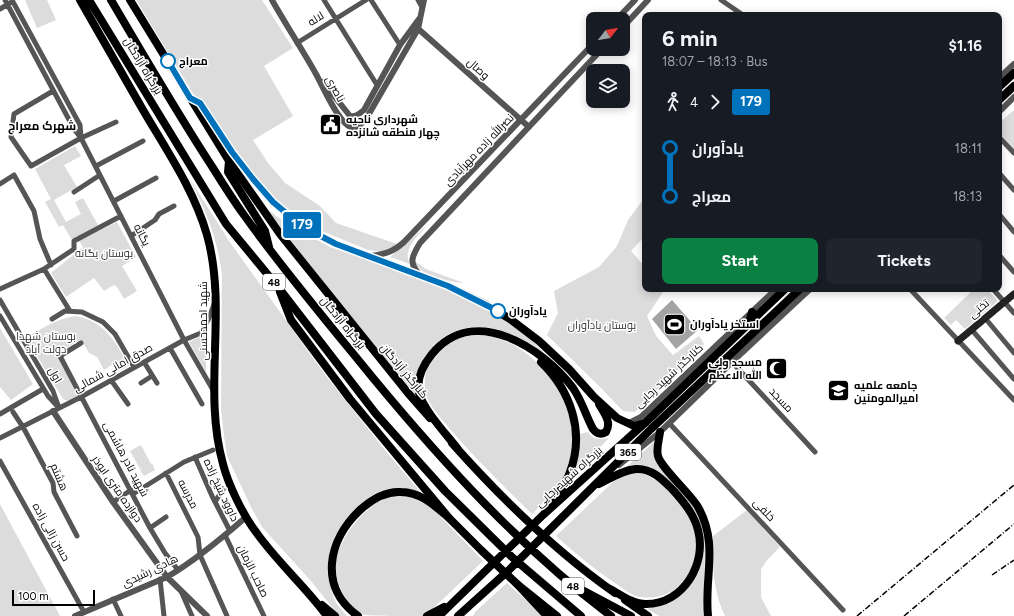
<!DOCTYPE html>
<html lang="en">
<head>
<meta charset="utf-8">
<style>
	:root { --surface:#171b24; --page:#20242c; --text:#f1f3f6; --muted:#9ea1a6; --accent:#0b8043 }
	body { margin:0; font-family:Figtree,Cairo,sans-serif; background:var(--page); color:var(--text); height:100vh; display:flex; flex-direction:column; font-size:15px; white-space:nowrap }
	* { box-sizing:border-box; margin:0 }
	p { font-size:13px; color:var(--muted) }
	.icon { flex:none; width:22px; height:22px; fill:none; stroke:currentColor; stroke-width:2; stroke-linecap:round; stroke-linejoin:round }
	.map { position:relative; flex:1; overflow:hidden }
	.panel { position:absolute; left:642px; top:12px; width:360px; height:280px; display:flex; flex-direction:column; background:var(--surface); border-radius:8px; box-shadow:0 2px 10px #0003 }
	.panel>* { flex:none }
	.badge { padding:0 8px; border-radius:3px; font-size:14px; line-height:26px }
	.needle { width:26px; rotate:59deg }
	.controls { position:absolute; left:586px; top:12px; display:grid; gap:8px }
	.controls a { display:grid; place-items:center; width:44px; height:44px; border-radius:8px; background:var(--surface); box-shadow:0 2px 10px #0003; font-size:20px }
	.scale { position:absolute; left:12px; bottom:10px; width:83px; box-sizing:border-box; padding-left:4px; border:2px solid #000; border-top:0; font-size:11px; line-height:14px; white-space:nowrap; color:#000; -webkit-text-stroke:3px #fff; paint-order:stroke }
	.map>.badge { position:absolute; translate:-50% -50%; box-shadow:0 0 0 2px #fff }
	.legs { display:flex; align-items:center; gap:6px; height:44px; padding:0 20px; font-size:13px }
	.legs p { margin-inline-start:auto }
	.head { display:flex; align-items:center; justify-content:space-between; height:68px; padding:0 20px }
	h1 { font-size:22px; font-weight:700; line-height:30px }
	.action { display:flex; gap:8px; margin-top:auto; padding:8px 20px }
	.action a { flex:1; height:46px; border-radius:8px; background:var(--accent); color:#fff; font-size:16px; font-weight:700; line-height:46px; text-align:center }
	.action a+a { background:var(--page); color:var(--text) }
	ul { padding:0 20px; list-style:none }
	li { display:flex; align-items:center; gap:14px; height:48px; font-size:15px }
	li i { display:grid; place-items:center; width:6px; height:100%; margin:0 5px; background:currentColor }
	li i::after { content:''; width:10px; height:10px; margin:-5px; border:3px solid; border-radius:50%; background:var(--surface) }
	li p { margin-inline-start:auto }
	li:first-child i { background:linear-gradient(#0000 50%,currentColor 0) }
	li:last-child i { background:linear-gradient(currentColor 50%,#0000 0) }
	.map>svg:first-child { display:block }
</style>
</head>
<body>
<div class="map">
<svg width="1014" height="616" viewBox="0 0 1014 616">
	<rect width="100%" height="100%" fill="#fff"/>
	<path fill="#dcdcdc" d="M25,0h22l9,20 -19,8z
		M136,0h126l31,48 -29,18 29,50 -40,24 15,23 17,20 35,23 16,17 61,21 -3,4 -12,4 -14,-2 -51,-21 -13,-8 -32,-24 -18,-18 -5,-12 -12,-16 -10,-7 -31,-46z
		M1014,110v39l-15,-17v-9z
		M75,146l6,10 -17,9 13,22 -23,13 12,22 15,-8 -6,-12 8,-4 15,27 -26,15 -9,-15 -4,2 -14,-25 6,-3 -16,-30z
		M188,176l41,65 94,131 61,77 38,45 -31,-4 -44,31 -18,53 3,19 4,10 11,13h-8l-28,-35 -49,-54 -11,-20 -24,-51 -3,-20 -3,-27 1,-134c-5,-39 -16,-64 -34,-99z
		M643,200l2,1v35l-14,15 14,16v22h20l-18,27 9,20 17,19 26,-19 5,8 -69,68 -12,-1 -24,-25 -52,-51 11,-22 -4,-22 45,-24 18,-21 11,-26z
		M265,208l26,18 39,21 54,19 81,31 16,9 31,19 17,13 33,32c-16,-12 -42,-33 -59,-39 -25,-9 -59,-3 -74,21 -2,4 -4,9 -6,14 -5,11 -8,17 -8,29l-123,-151z
		M117,222l19,35 -14,9 15,25 -13,8 -7,-12 -3,-2 -10,6 -10,-13 -28,19 -15,-24 32,-26 -4,-6z
		M431,222c-10,11 -30,26 -21,42l-20,-7z
		M415,261l11,8 38,14c-13,-1 -46,-7 -49,-22z
		M974,289h13l11,12 -33,28 -9,-9 -5,5 -7,-7z
		M75,316c30,5 40,25 54,50l-12,6 -4,-8 -9,6 -7,-13 -8,-4 -7,-12 -2,-1 -22,12 21,42c-5,4 -10,9 -16,5l-37,-61c16,-10 30,-19 49,-22z
		M0,328l33,56 -22,16 -11,-13z
		M206,330v42l-17,-30 12,-6z
		M484,335c14,3 27,7 39,16 37,26 60,74 45,118 -7,19 -22,31 -36,45 -29,-28 -57,-56 -83,-86 -7,-9 -17,-19 -22,-30 -5,-15 -2,-34 10,-45 19,-16 23,-17 47,-18z
		M588,432c5,8 12,8 21,6l-35,35 4,-19 2,-20z
		M655,441v14l35,46 11,21 4,14 -1,80h-45l-12,-7 19,-6 33,-34 3,-9 1,-23 -36,-58 -42,-11z
		M141,445l10,19 1,-1 3,7 -11,6 -4,-6 3,-2 -3,1 -10,-18z
		M638,472c25,6 55,40 58,65 4,36 -22,68 -60,59 -8,-3 -14,-8 -21,-13 -21,-14 -40,-30 -59,-47l58,-55 8,-5z
		M405,496l16,4 15,12 47,49 -41,39 -13,12 -7,4c-10,0 -52,0 -58,-1 -10,-4 -18,-15 -23,-25 -4,-9 -7,-19 -5,-29 4,-24 30,-57 53,-64 5,-1 11,-1 16,-1z
		M0,504l60,112h-60z
		M747,510l33,37 -13,13 -6,9v28l10,19h-46c-12,-25 -13,-52 -12,-80z
		M507,583l37,33h-71l3,-5z"/>
	<path fill="#a3a3a3" d="M672,300l26,30 -22,19 -24,-30z"/>
	<g fill="none" stroke-linecap="round" stroke-linejoin="round">
		<path stroke="#555" stroke-width="5" d="M5,0l69,129 7,9 103,202 29,50
			M12,0l68,125 1,12
			M324,0l53,85
			M371,0l29,45
			M418,0l4,7
			M721,0l22,15
			M0,9l10,-6
			M297,43l69,-43
			M53,91l-39,23 -3,23 20,29 50,-28 35,-16
			M999,137l15,16
			M96,166l47,-25
			M999,173l15,17
			M0,184l14,-9 20,36 6,28 11,26
			M74,192l26,-17
			M114,201l42,-23
			M999,214l15,18
			M131,236l24,-16 4,-6 15,-8
			M999,255l15,17
			M44,269l26,42
			M0,289l44,-20 30,-20v-8l47,-25
			M910,289l104,111
			M993,289l21,24
			M0,300l53,91 6,17 -11,-12 -48,-80
			M985,318l29,35
			M52,319l13,-8 17,1 21,10 12,12 19,33
			M972,330l42,49
			M81,343l-21,13 90,172 15,25 13,17
			M170,348l32,56
			M144,362l13,21
			M732,362l83,90
			M111,380l17,24
			M141,383l11,-7
			M13,412l10,15 30,56 1,9 23,44
			M0,414l43,-25
			M669,423l174,187
			M0,438l81,-41 103,-57 17,-7 8,-15 5,-14
			M195,457l17,39 18,35
			M0,461l84,151
			M166,473l32,64 2,18 27,61
			M133,494l51,-32 29,-12
			M116,500l15,-10
			M215,502l8,-13
			M150,528l16,-11
			M225,535l39,81
			M160,579l4,37
			M181,591l11,25
			M113,599l8,17"/>
		<path stroke="#555" stroke-width="6" d="M272,0c14,25 30,49 44,74 6,11 23,50 35,53 6,2 11,-4 15,-8l52,-90 6,-29
			M617,19l18,-19
			M415,26l114,101
			M623,27l25,-27
			M999,78l15,-14
			M323,82l27,34c6,1 9,-2 14,-6l36,-65 19,-26
			M999,112l15,-15
			M371,256c14,-2 22,-4 33,-14l189,-198
			M420,275c-12,-12 -8,-19 0,-32l182,-194
			M53,411l60,91 54,75 40,39
			M626,422h5l10,-5 135,-128
			M619,465l41,-33 72,-70 78,-73
			M75,616l92,-39c29,-17 54,-38 79,-60"/>
		<path stroke="#222" stroke-width="7" d="M958,341l56,-47"/>
		<path stroke="#000" stroke-width="8" d="M130,0l99,161 51,73 128,159 22,25
			M280,292l11,28 59,79 99,119 32,32 36,34 40,32
			M738,325l11,-2 3,-11
			M452,443c49,55 103,108 163,150
			M625,600l23,16"/>
		<path stroke="#000" stroke-width="8" d="M80,0c21,36 42,74 63,110 24,41 51,80 64,125 21,75 -5,154 16,229 5,20 20,51 33,68 21,30 49,54 71,84
			M89,0l137,224 52,63 98,127 69,77 68,67 68,58
			M111,0c33,56 66,113 102,168 10,16 20,32 31,47 40,56 85,109 129,163 72,87 148,170 238,238
			M999,87l15,-14
			M190,98l10,5 32,49 21,27 20,23 19,16 17,12 27,14 112,42 37,18 25,15 29,22 30,28 25,28 23,21 17,8 11,-3
			M999,100l15,-14
			M229,161l-1,11 37,59 4,16
			M541,362c30,29 44,70 29,110 -4,12 -12,22 -19,32
			M660,432c-1,8 -4,17 -2,24 3,12 32,37 40,51 21,37 6,70 10,109
			M457,448c-11,-14 -34,-39 -38,-55 -3,-14 5,-29 13,-39 42,-51 111,-6 141,34 9,13 13,28 20,41 4,5 8,6 13,3 6,-10 -2,-19 -7,-28
			M599,484c12,-6 24,-14 37,-15 15,-1 26,10 36,20 11,12 22,25 26,41 9,33 -14,74 -52,74 -13,0 -25,-9 -36,-15
			M517,584l30,32
			M584,591l47,25
			M322,605l13,11
			M358,616c-40,-29 -30,-76 2,-106 11,-10 26,-19 41,-18 20,0 34,14 48,26
			M427,616l17,-9
			M439,616l104,-101 102,-92 140,-134
			M458,616l51,-46 142,-141 149,-140"/>
		<path stroke="#000" stroke-width="1.5" stroke-dasharray="6 2 1 2" stroke-linecap="butt" d="M992,575l22,-15
			M857,616l157,-131
			M904,616l110,-92"/>
	</g>
	<g fill="none" stroke-linecap="round" stroke-linejoin="round">
		<defs>
			<path id="line-1" d="M168,61l22,37 10,5 32,49 21,27 20,23 19,16 17,12 27,14 112,42 50,25"/>
		</defs>
		<use href="#line-1" stroke="#fff" stroke-width="9"/>
		<use href="#line-1" stroke="#0072bc" stroke-width="6"/>
	</g>
	<defs>
		<symbol id="civic-square" viewBox="-11 -11 22 22"><rect x="-9" y="-9" width="18" height="18" rx="4" fill="#000" stroke="#fff"/><path d="M-.6-6.5H3V-4.5H.6V-3L4-1V1h2V6H-6V1h2V-1L-.6-3ZM-1.2 2.5V6h2.4V2.5Z" fill="#fff"/></symbol>
		<symbol id="stadium-square" viewBox="-11 -11 22 22"><rect x="-9" y="-9" width="18" height="18" rx="4" fill="#000" stroke="#fff"/><path d="M0-5a6.5 5 0 1 0 0 10a6.5 5 0 1 0 0-10ZM-3.5-1.8h7v3.6h-7Z" fill="#fff"/></symbol>
		<symbol id="mosque-square" viewBox="-11 -11 22 22"><rect x="-9" y="-9" width="18" height="18" rx="4" fill="#000" stroke="#fff"/><path d="M3.5-4.9A6 6 0 1 0 3.5 4.9A5 5 0 1 1 3.5-4.9Z" fill="#fff"/></symbol>
		<symbol id="university-square" viewBox="-11 -11 22 22"><rect x="-9" y="-9" width="18" height="18" rx="4" fill="#000" stroke="#fff"/><path d="M0-5L7-2L0 1L-7-2ZM-4 1L0 2.5L4 1V4Q0 6-4 4Z" fill="#fff"/></symbol>
	</defs>
	<g fill-rule="evenodd">
		<use href="#civic-square" x="318" y="112" width="25" height="25"/>
		<use href="#stadium-square" x="662" y="312" width="25" height="25"/>
		<use href="#mosque-square" x="764" y="356" width="25" height="25"/>
		<use href="#university-square" x="826" y="378" width="25" height="25"/>
	</g>
	<g fill="#fff" stroke="#0072bc" stroke-width="2">
		<circle cx="168" cy="61" r="7"/>
		<circle cx="498" cy="311" r="7"/>
	</g>
	<g text-anchor="middle" dominant-baseline="central" stroke-width="3" stroke-linejoin="round" paint-order="stroke">
		<g fill="#fff" stroke="#4c4c4c" stroke-width="1">
			<rect x="263" y="274" width="22" height="16" rx="3"/>
			<rect x="615" y="444" width="26" height="16" rx="3"/>
			<rect x="562" y="578" width="22" height="16" rx="3"/>
		</g>
		<g font-size="10" font-weight="bold" fill="#000">
			<text x="274" y="282">48</text>
			<text x="628" y="452">365</text>
			<text x="573" y="586">48</text>
		</g>
		<g font-size="11" fill="#000" stroke="#fff">
			<text transform="translate(316 19) rotate(-32)">لاله</text>
			<text transform="translate(143 66) rotate(59)">بزرگراه آزادگان</text>
			<text transform="translate(478 69) rotate(42)">وصال</text>
			<text transform="translate(335 89) rotate(61)">ناصری</text>
			<text transform="translate(479 150) rotate(-46)">نصرالله زاده مهرآبادی</text>
			<text transform="translate(142 235) rotate(63)">یگانه</text>
			<text transform="translate(979 309) rotate(-40)">تختی</text>
			<text transform="translate(203 321) rotate(-90)">شهید احمدحسنی</text>
			<text transform="translate(343 323) rotate(51)">بزرگراه آزادگان</text>
			<text transform="translate(113 368) rotate(-29)">صدق امانی شمالی</text>
			<text transform="translate(404 371) rotate(50)">کنارگذر آزادگان</text>
			<text transform="translate(55 375) rotate(60)">اول</text>
			<text transform="translate(669 376) rotate(-43)">کنارگذر شهید رجایی</text>
			<text transform="translate(781 400) rotate(47)">مسجد</text>
			<text transform="translate(126 459) rotate(62)">شهید نادر هاشمی</text>
			<text transform="translate(59 477) rotate(67)">هشتم</text>
			<text transform="translate(569 477) rotate(-42)">بزرگراه شهید رجایی</text>
			<text transform="translate(117 489) rotate(55)">دوازده متری ابوذر</text>
			<text transform="translate(221 490) rotate(65)">داوود شیخ زاده</text>
			<text transform="translate(188 494) rotate(63)">مدرسه</text>
			<text transform="translate(764 510) rotate(47)">خلفی</text>
			<text transform="translate(51 532) rotate(61)">حسن زالی زاده</text>
			<text transform="translate(150 571) rotate(-26)">هادی رشیدی</text>
			<text transform="translate(253 571) rotate(64)">صاحب الزمان</text>
		</g>
		<g font-size="11" font-weight="bold" fill="#000" stroke="#fff" text-anchor="start">
			<text x="179" y="61">معراج</text>
			<text x="509" y="311">یادآوران</text>
		</g>
		<g font-size="11" font-weight="bold" fill="#000" stroke="#fff" text-anchor="start">
			<text x="346" y="119">شهرداری ناحیه<tspan x="346" dy="13">چهار منطقه شانزده</tspan></text>
			<text x="690" y="324">استخر یادآوران</text>
			<text x="762" y="362" text-anchor="end">مسجد ولی<tspan x="762" dy="13">الله الاعظم</tspan></text>
			<text x="854" y="385">جامعه علمیه<tspan x="854" dy="13">امیرالمومنین</tspan></text>
		</g>
		<g font-size="11" fill="#333" stroke="#fff">
			<text x="104" y="253">بوستان یگانه</text>
			<text x="602" y="325">بوستان یادآوران</text>
			<text x="46" y="336">بوستان شهدا<tspan x="46" dy="13">دولت آباد</tspan></text>
		</g>
		<g font-size="12" font-weight="bold" fill="#000" stroke="#fff">
			<text x="42" y="126">شهرک معراج</text>
		</g>
	</g>
</svg>
<div class="controls">
<a><svg class="needle" viewBox="-14 -14 28 28"><path d="M0-13l5 13h-10z" fill="#e53935"/><path d="M0 13l5-13h-10z" fill="#9ea1a6"/></svg></a>
<a><svg class="icon" aria-label="layers" viewBox="0 0 24 24"><path d="M12 4l9 5-9 5-9-5zM3 14l9 5 9-5"/></svg></a>
</div>
<div class="scale">100 m</div>
<b class="badge" style="left:302px;top:225px;background:#0072bc;color:#fff">179</b>
<section class="panel">
<div class="head"><div><h1>6 min</h1><p>18:07 – 18:13 · Bus</p></div><b>$1.16</b></div>
<div class="legs"><svg class="icon" aria-label="walk" viewBox="0 0 24 24"><circle cx="13" cy="4" r="2"/><path d="M13 8l-2 6 4 7M11 14l-3 7M7 12l3-4h3l4 4"/></svg>4<svg class="icon" aria-label="forward" viewBox="0 0 24 24"><path d="M9 5l7 7-7 7"/></svg><b class="badge" style="background:#0072bc;color:#fff">179</b></div>
<ul>
<li><i style="color:#0072bc"></i><b>یادآوران</b><p>18:11</p></li>
<li><i style="color:#0072bc"></i><b>معراج</b><p>18:13</p></li>
</ul>
<div class="action"><a>Start</a><a>Tickets</a></div>
</section>
</div>
</body>
</html>
